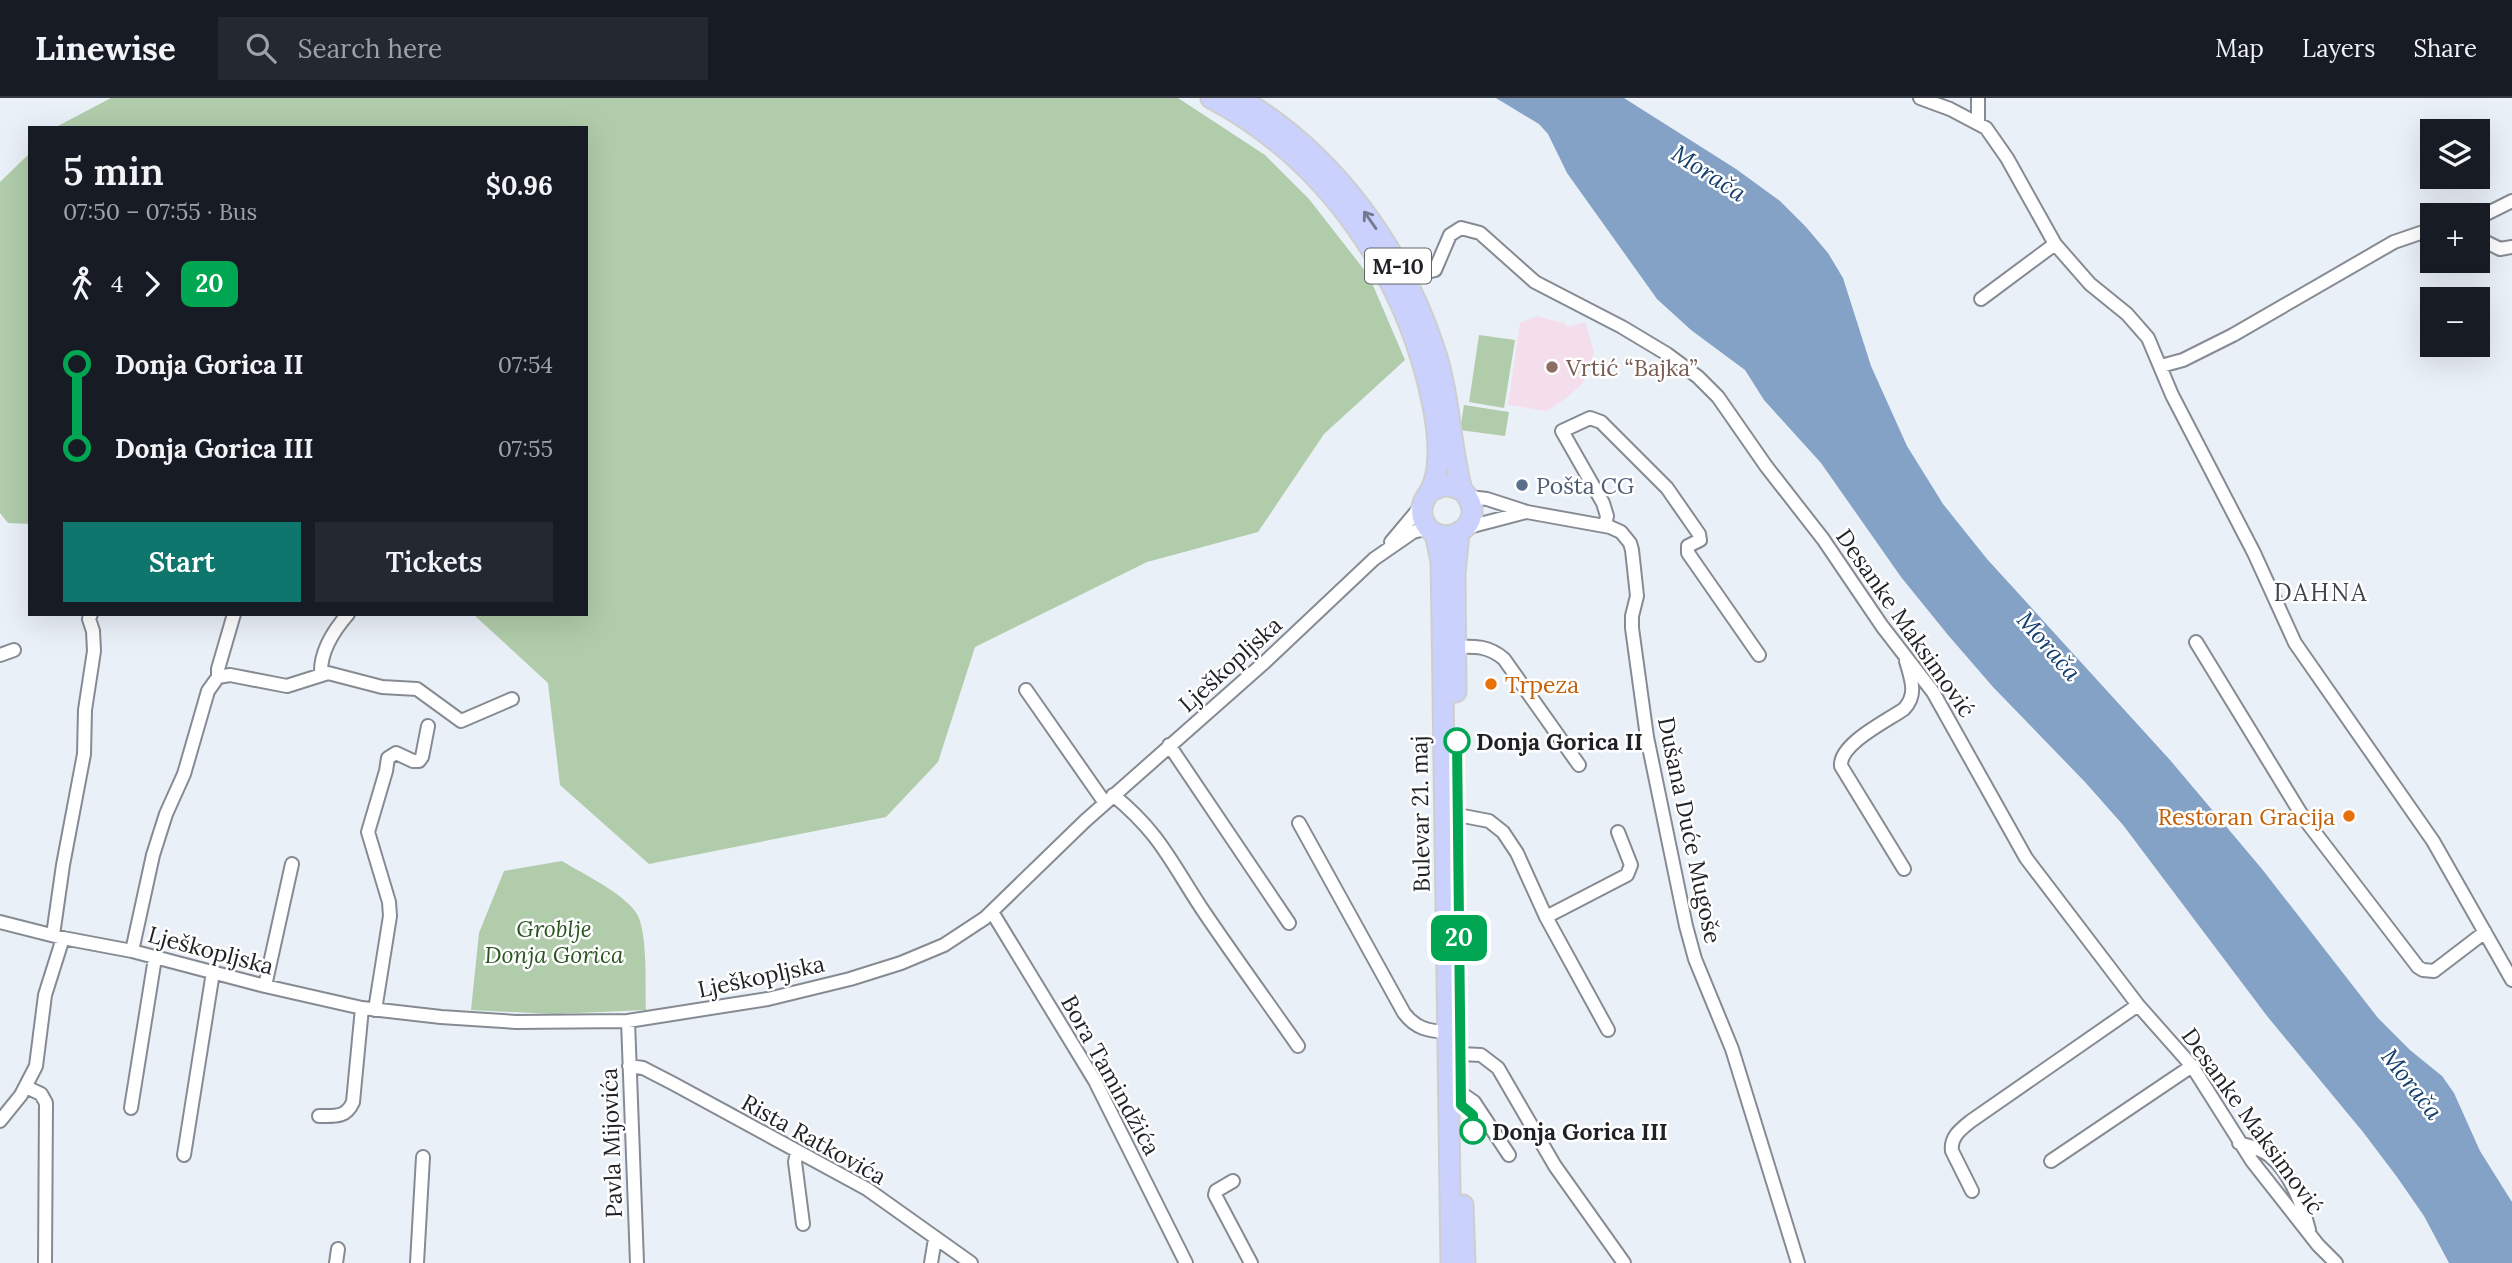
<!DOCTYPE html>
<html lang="en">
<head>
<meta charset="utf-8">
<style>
	:root { --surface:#171b24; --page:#242831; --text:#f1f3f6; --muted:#9ea1a6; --line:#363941; --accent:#0f766e }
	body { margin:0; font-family:Lora,serif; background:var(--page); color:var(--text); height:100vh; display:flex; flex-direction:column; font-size:26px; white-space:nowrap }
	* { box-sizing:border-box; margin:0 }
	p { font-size:23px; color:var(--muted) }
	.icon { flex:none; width:38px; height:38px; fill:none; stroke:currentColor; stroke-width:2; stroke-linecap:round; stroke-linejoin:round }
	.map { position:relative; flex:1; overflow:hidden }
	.details { position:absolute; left:28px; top:28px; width:560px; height:490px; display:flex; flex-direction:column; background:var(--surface); border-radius:0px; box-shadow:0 7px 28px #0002 }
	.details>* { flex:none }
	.badge { padding:0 14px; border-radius:10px; font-size:24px; line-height:46px }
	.buttons { position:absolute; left:2420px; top:21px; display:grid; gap:14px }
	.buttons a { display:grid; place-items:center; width:70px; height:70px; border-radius:0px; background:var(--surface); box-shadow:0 7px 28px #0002; font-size:35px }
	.map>.badge { position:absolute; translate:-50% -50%; box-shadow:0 0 0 4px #fff }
	.legs { display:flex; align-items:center; gap:10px; height:77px; padding:0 35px; font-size:23px }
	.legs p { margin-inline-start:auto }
	.head { display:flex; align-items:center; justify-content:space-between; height:119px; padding:0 35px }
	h1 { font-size:38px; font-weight:600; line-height:52px }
	.button { display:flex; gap:14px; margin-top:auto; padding:14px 35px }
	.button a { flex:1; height:80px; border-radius:0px; background:var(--accent); color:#fff; font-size:28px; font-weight:600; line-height:80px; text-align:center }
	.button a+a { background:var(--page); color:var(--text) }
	ul { padding:0 35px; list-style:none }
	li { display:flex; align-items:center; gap:24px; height:84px; font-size:26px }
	li i { display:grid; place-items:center; width:10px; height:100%; margin:0 9px; background:currentColor }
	li i::after { content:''; width:18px; height:18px; margin:-9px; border:5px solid; border-radius:50%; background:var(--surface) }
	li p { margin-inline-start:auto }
	li:first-child i { background:linear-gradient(#0000 50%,currentColor 0) }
	li:last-child i { background:linear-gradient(currentColor 50%,#0000 0) }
	header { display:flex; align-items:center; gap:42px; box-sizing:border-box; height:98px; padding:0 35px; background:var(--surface); border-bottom:2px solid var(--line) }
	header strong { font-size:33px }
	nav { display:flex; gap:38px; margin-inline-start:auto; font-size:24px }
	.search { width:490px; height:63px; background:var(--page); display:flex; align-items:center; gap:18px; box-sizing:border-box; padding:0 24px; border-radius:0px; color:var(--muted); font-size:26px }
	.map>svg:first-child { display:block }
</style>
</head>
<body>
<header>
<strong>Linewise</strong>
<div class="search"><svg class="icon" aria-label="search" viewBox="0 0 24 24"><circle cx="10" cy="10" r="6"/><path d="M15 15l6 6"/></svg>Search here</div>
<nav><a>Map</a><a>Layers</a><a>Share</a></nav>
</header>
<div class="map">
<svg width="2512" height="1165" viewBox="0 0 2512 1165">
	<rect width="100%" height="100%" fill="#eaf0f8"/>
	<path fill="#f5deec" d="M1537,218l29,8v3l19,-5 9,30 -11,31 -18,16 -19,12 -38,-6 12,-82z"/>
	<path fill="#b0ccaa" d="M111,0h1067l87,57 44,44 60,77 36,84 -81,74 -66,98 -111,30 -172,85 -37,115 -52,55 -237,47 -89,-79 -12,-102 -75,-69h113v-486h-532z
		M30,55v371l-22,-1 -8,-10v-331z
		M1479,237l36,5 -11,68 -35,-6z
		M1464,307l45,7 -4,24 -45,-6z
		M562,763c21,13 62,32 75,53 11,19 8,73 9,96l-92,4 -83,-4 8,-77 25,-62z"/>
	<path fill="#84a1c6" d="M1496,0h128l112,71 44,32 26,26 22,26 15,25 28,88 36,80 36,58 44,55 183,201 92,109 116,149 32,32 32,26 12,17 26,58 32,51v61h-63l-25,-47 -27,-39 -34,-45 -96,-116 -144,-191 -38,-43 -92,-95 -45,-52 -47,-58 -80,-114 -57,-63 -19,-30 -54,-40 -34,-31 -90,-126 -19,-39 -9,-10z"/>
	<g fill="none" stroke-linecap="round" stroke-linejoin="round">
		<defs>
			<path id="street" d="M1920,0l30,11 36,19 21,30 48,86 35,40 37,30 21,24 24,57 82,158 41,90 138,198 79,139
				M1978,0v24
				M2478,120l34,-17
				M2478,140l22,11 12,-2
				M1404,180l31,-8 15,-35 11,-7 19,5 55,49 87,45 45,27 31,23 20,20 48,69 57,73 59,87 51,66 93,166 112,147 54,61 60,95 66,84 18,18
				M1981,201l74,-55
				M2161,268l22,-6 50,-25 161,-93 38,-13
				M1469,399l18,2 40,13 83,15 11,5 9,11 2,7 5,46 -5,20v12l15,109 39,189 9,33 37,90 66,214
				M1605,427l2,-9 -4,-13 -41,-72 28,-13 11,4 66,66 32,46 1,6 -12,6v7l71,102
				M1465,430l61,-16
				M1391,444l31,-37
				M2196,544l107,175 115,150 5,3 11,1 51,-39
				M1456,549c19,-1 33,-1 48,12l75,106
				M0,557l14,-5
				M321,576c-1,-22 13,-44 27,-60
				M218,579v-8l16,-55
				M1026,592l79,113
				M1169,647l120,178
				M1113,697c46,37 58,67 89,114 31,46 64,91 96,137
				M1458,717l31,6 14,11 14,21 29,64 62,113
				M1299,725l105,190c12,16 25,18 43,19
				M1904,771l-63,-103c-2,-22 46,-45 63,-57 14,-15 7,-30 2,-48
				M992,814l103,169 91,182
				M1546,819l81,-42 4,-10 -13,-33
				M0,824l63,16 69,13 133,35 97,22 79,9 75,5 112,-1 140,-22 82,-20 51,-16 43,-18 41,-27 100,-97 181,-160 108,-102 39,-27 15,-4
				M53,837l10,-70 21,-111 1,-44 9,-59 -1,-20 -4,-12 2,-5
				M132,853l21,-96 13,-41 18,-40 24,-83 10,-14 12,-2 57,11 41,-13 54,14 35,2 44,32 51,-22
				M265,888l27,-122
				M375,912l15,-94 -1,-14 -21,-70 18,-61 2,-13 8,-5 17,8h6l3,-4 6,-31
				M628,923l9,242
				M1460,956l21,1 17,13 57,98 69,97
				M629,968l14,2 31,16 193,105 104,74
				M26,989l15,7 5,9 -1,160
				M1461,995l13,9 35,53
				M131,1010l24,-150
				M319,1018c16,0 27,2 34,-14l9,-94
				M0,1023l21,-26 15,-29 9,-71 18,-57
				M2239,1045c11,3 23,6 31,13 20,16 33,50 39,74
				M797,1054l-2,10 8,62
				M184,1057l29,-183
				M2051,1063l141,-95
				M1233,1083l-17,10 -1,4 36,68
				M1972,1093l-20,-40c-2,-14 9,-22 19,-30l167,-116
				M336,1165l2,-14
				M417,1165l6,-106
				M931,1165l4,-24"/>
			<path id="primary" d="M1211,0c117,62 197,180 222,308 5,25 10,66 -5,88 -5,7 -8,16 -5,25 14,37 72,6 39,-29l-16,-5 -16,6
				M1239,0c96,56 164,152 197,256 14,44 14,91 26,136
				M1435,435l6,29 1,57 9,644
				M1456,594l-1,-118 4,-41
				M1463,1107l2,58"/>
		</defs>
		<use href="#street" stroke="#868b93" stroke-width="16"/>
		<use href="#primary" stroke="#cececf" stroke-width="23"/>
		<use href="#street" stroke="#fff" stroke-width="12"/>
		<use href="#primary" stroke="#cbd1fd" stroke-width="19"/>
	</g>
	<defs><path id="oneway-shaft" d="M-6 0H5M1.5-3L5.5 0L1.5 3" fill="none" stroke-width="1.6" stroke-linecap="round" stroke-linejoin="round" transform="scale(1.75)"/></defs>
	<use stroke="#757990" href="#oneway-shaft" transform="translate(1370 122) rotate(-125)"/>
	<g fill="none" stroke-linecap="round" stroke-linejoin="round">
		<defs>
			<path id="line-1" d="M1457,643l4,364 12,10v16"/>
		</defs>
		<use href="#line-1" stroke="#fff" stroke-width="16"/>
		<use href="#line-1" stroke="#00a651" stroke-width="10"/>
	</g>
	<circle fill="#8d6e63" stroke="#fff" stroke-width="2.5" cx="1552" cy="269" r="7"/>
	<circle fill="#5c6f8a" stroke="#fff" stroke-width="2.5" cx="1522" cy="387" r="7"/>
	<g fill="#e8710a" stroke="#fff" stroke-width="2.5">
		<circle cx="1491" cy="586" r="7"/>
		<circle cx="2349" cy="718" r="7"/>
	</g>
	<g fill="#fff" stroke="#00a651" stroke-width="3.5">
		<circle cx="1457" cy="643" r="12"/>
		<circle cx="1473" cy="1033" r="12"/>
	</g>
	<g text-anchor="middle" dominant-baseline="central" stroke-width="5" stroke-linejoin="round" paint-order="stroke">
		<rect fill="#fff" stroke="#626466" stroke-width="2" x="1365" y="150.5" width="66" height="35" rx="5"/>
		<g font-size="21" font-weight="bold" fill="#1f2124">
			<text x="1398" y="168">M-10</text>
		</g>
		<g font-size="23" fill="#785e54" stroke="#fff" text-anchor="start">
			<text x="1566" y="269">Vrtić “Bajka”</text>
		</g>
		<g font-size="23" fill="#4e5e75" stroke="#fff" text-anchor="start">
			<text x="1536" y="387">Pošta CG</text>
		</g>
		<g font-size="23" fill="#1f2124" stroke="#fff">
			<text transform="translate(1906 525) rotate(55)">Desanke Maksimović</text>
			<text transform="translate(1230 566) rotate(-42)">Lješkopljska</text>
			<text transform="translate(1420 716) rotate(-91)">Bulevar 21. maj</text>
			<text transform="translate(1690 732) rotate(78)">Dušana Duće Mugoše</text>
			<text transform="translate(211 852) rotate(15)">Lješkopljska</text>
			<text transform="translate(761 878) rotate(-12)">Lješkopljska</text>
			<text transform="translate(1111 977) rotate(61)">Bora Tamindžića</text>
			<text transform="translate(2253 1023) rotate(54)">Desanke Maksimović</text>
			<text transform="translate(814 1041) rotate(29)">Rista Ratkovića</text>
			<text transform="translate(611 1045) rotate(-92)">Pavla Mijovića</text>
		</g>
		<g font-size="23" fill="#c56008" stroke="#fff" text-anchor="start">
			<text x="1505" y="586">Trpeza</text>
			<text x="2335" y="718" text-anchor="end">Restoran Gracija</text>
		</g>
		<g font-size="23" font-weight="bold" fill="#1f2124" stroke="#fff" text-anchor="start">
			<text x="1476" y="643">Donja Gorica II</text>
			<text x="1492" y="1033">Donja Gorica III</text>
		</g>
		<g font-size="23" font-style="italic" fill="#2a5420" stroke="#fff">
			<text x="554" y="830">Groblje<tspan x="554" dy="26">Donja Gorica</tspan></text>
		</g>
		<g font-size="24" font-style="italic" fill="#153f6e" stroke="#fff">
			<text transform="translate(1709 75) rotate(33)">Morača</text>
			<text transform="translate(2049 548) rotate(49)">Morača</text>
			<text transform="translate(2412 986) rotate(52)">Morača</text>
		</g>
		<g font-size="24" letter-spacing="2" fill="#3f434a" stroke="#fff">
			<text x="2321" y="494">DAHNA</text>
		</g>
	</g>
</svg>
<div class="buttons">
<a><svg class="icon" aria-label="layers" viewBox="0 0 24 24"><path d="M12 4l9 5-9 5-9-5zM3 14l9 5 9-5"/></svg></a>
<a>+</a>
<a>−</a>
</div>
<b class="badge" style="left:1459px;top:840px;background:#00a651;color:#fff">20</b>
<section class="details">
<div class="head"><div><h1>5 min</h1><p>07:50 – 07:55 · Bus</p></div><b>$0.96</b></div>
<div class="legs"><svg class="icon" aria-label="walk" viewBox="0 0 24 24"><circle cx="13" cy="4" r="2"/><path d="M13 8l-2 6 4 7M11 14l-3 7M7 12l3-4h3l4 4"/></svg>4<svg class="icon" aria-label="forward" viewBox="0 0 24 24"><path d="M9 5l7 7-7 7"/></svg><b class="badge" style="background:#00a651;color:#fff">20</b></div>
<ul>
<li><i style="color:#00a651"></i><b>Donja Gorica II</b><p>07:54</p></li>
<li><i style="color:#00a651"></i><b>Donja Gorica III</b><p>07:55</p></li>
</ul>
<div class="button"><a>Start</a><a>Tickets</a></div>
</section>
</div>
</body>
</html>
